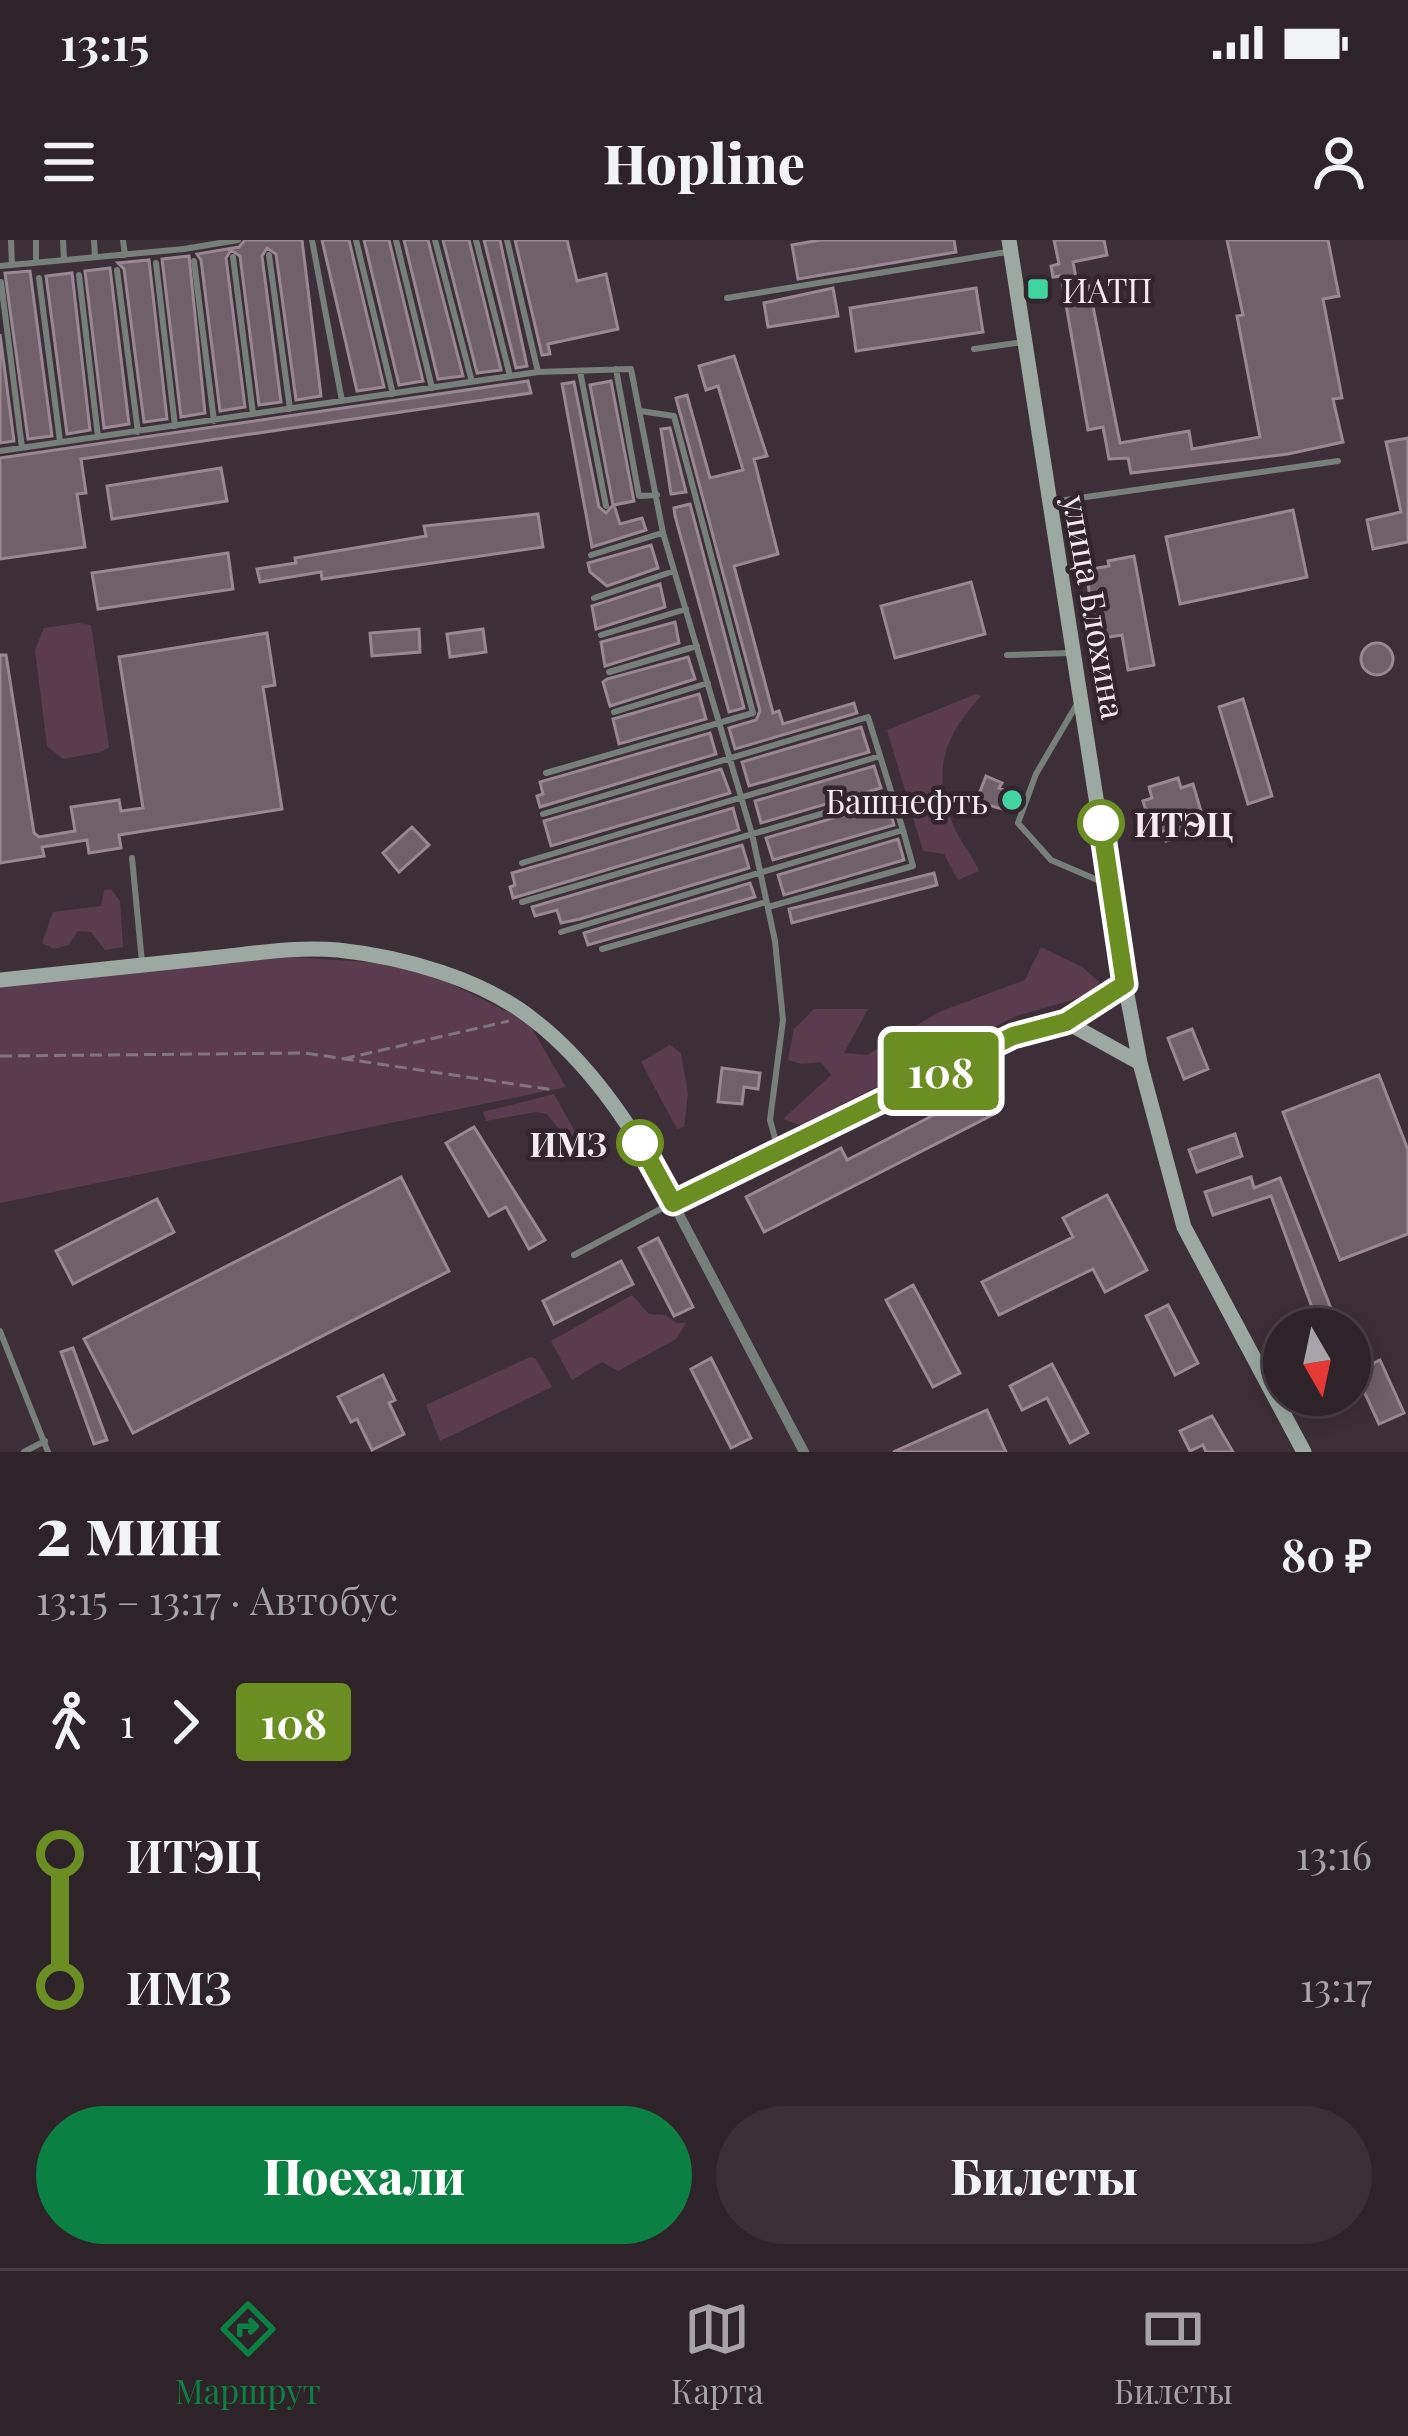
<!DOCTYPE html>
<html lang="ru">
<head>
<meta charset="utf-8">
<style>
	:root { --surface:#2e2329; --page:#3a2f35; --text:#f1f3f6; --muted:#a7a4a8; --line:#494046; --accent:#0b8043 }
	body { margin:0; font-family:"Playfair Display",serif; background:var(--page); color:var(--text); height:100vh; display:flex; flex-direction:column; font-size:45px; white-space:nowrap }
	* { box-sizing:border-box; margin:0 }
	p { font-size:39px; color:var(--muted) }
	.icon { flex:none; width:66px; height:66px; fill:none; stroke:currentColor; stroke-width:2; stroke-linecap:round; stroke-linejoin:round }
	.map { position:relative; height:1212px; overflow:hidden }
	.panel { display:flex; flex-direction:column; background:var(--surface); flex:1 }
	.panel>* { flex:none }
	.badge { padding:0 24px; border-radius:9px; font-size:42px; line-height:78px }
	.needle { width:78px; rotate:171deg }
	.controls { position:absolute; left:1263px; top:1068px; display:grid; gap:24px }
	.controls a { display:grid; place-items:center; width:108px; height:108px; border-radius:50%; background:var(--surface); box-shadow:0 6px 30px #0003,0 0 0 3px var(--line); font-size:60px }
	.map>.badge { position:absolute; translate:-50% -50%; box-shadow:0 0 0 6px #fff }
	.legs { display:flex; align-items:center; gap:18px; height:132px; padding:0 36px; font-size:39px }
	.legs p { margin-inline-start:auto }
	.head { display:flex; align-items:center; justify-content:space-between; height:204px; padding:0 36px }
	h1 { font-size:66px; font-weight:800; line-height:90px }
	.cta { display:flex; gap:24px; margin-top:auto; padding:24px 36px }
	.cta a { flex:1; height:138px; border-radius:72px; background:var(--accent); color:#fff; font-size:48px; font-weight:800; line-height:138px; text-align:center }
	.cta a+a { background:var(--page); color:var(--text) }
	ul { padding:0 36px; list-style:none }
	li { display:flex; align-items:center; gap:42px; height:132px; font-size:45px }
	li i { display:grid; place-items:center; width:18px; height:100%; margin:0 15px; background:currentColor }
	li i::after { content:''; width:30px; height:30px; margin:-15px; border:9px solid; border-radius:50%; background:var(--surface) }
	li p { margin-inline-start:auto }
	li:first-child i { background:linear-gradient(#0000 50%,currentColor 0) }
	li:last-child i { background:linear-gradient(currentColor 50%,#0000 0) }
	.status { display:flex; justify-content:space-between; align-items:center; height:84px; padding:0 60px; background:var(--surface); direction:ltr }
	.status svg { height:33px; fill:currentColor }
	header { display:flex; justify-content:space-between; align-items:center; height:156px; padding:0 36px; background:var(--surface); font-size:54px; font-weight:800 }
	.tabs { display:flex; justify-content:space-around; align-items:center; height:168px; border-top:3px solid var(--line); background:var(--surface); font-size:33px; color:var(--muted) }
	.tabs a { display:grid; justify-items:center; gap:6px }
	.tabs .active { color:var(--accent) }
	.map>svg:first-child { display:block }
</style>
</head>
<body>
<div class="status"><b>13:15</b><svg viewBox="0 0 49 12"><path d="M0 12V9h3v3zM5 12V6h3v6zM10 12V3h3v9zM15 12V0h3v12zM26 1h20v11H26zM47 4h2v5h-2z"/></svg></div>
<header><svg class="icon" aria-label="menu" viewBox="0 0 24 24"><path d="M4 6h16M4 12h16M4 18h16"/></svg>Hopline<svg class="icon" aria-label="person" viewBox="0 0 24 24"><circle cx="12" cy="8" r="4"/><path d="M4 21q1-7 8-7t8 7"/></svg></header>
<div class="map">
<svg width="1408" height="1212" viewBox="0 0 1408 1212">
	<rect width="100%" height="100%" fill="#3d2f37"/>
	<path fill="#5b3c4f" d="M78,383l13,2 18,122 -8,5 -38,7 -16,-13 -12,-96 9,-22z
		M976,454l5,2c-39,43 -50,77 -26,133 7,15 18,27 24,42l-21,9 -14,-26 -21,-3 -36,-121z
		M111,649l9,12 3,46 -18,3 -14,-18 -13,-1 -9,14 -15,4 -12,-6 11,-31 48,-6 3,-16z
		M1041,707l41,20 17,15 -2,11 -81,23 -215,109 -18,-6 48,-44 -10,-13 -19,2 -14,-4 6,-31 20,-20h54l-24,44 23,2 72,-43 86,-32z
		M289,717l94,6 56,15 89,44 38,65 -566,116v-217z
		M670,805l11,8 7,41 -4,33 -7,2 -36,-67z
		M554,854l29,52 -10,1 -26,-33 -11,-2 -50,9 -3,-9z
		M632,1055l17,19 17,1 10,8h10l-10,16 -58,32 -16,-9 -30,18 -21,-39z
		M530,1117l5,1 17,29 -112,54 -14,-36z"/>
	<path fill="#706069" stroke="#998791" stroke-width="3" d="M245,0h57l19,156 -25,4 -20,-146 -9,-6 -5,8 19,146 -22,3 -19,-149 -9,-6 -5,8 19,149 -25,4 -19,-151 -4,-6 42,-7z
		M322,0h27l35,147 -27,4z
		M364,0h25l34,141 -24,4z
		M404,0h24l35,136 -25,3z
		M443,0h26l32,130 -24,3z
		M484,0h16l27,126 -11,2z
		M515,0h52l10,41 29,-7 12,55 -70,15 2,10 -8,1z
		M820,0h134l2,12 -158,27 -6,-34z
		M1054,0h50l3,15 -34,7 5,26 11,-2 31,157 69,-12 3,18 68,-12 -23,-121 6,-1 -16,-75h101l11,56 -16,3 19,99 -9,1 10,43 -55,12 -157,19 -3,-15 -19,1 -6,-32 -15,3 -27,-154 -8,1 -2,-11 8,-2z
		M189,16l16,157 -24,4 -19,-158z
		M149,20l18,159 -23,3 -20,-153 -6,-6z
		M110,28l19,156 -25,4 -19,-157z
		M30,31l22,165 -24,3 -23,-166z
		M72,33l18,157 -23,4 -21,-158z
		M833,48l5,28 -70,11 -4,-24z
		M976,48l7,44 -127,19 -6,-43z
		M0,94l14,107 -14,2z
		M734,116l33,100 -13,3 24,95 -44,12 39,147 6,-2 4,13 71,-21 3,10 -122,36 -6,-21 27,-8 4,-9 -84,-313 11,-3 23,83 33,-8 -25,-84 -12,4 -7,-24z
		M528,141l3,12 -450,66 5,34 -9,1 8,53 -85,12v-101z
		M611,141l23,120 -20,4 6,19 22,-6 4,12 -54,17 -30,-163 12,-2 25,125 7,6 7,-8 -23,-120z
		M670,188l16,64 -15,2 -10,-65z
		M1408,198v104l-35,7 -6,-29 34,-8 -15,-70z
		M221,228l6,33 -115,18 -5,-33z
		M690,264l54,204 -15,4 -54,-196 -1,-8z
		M1293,270l14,67 -127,27 -14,-67z
		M538,274l5,33 -221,32 -1,-7 -61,10 -3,-13 39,-6 -1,-5 131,-22 -2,-10z
		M651,305l7,23 -51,18 -17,-14 -2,-9z
		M228,313l5,36 -135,20 -6,-36z
		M1134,316l20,109 -26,5 -6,-35 -26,4 -10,-69 23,-4 -1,-5z
		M971,342l14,52 -90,24 -14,-52z
		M660,344l5,23 -69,22 -4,-23z
		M675,382l4,21 -74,23 -4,-24z
		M419,389l1,23 -48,4 -2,-23z
		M483,389l3,23 -36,5 -3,-23z
		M267,393l8,52 -12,2 19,122 -163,26 2,13 -32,5 -2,-13 -45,7 2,9 -44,7v-208h6l28,178 5,4 36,-6 -4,-24 48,-7 2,11 22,-3 -24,-151z
		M1361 419a16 16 0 1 1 32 0a16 16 0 1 1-32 0Z
		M688,417l7,22 -85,27 -7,-24 4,-3z
		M699,454l7,25 -87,25 -6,-25z
		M1243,459l29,97 -24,8 -29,-97z
		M861,487l8,25 -120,34 -7,-24z
		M710,493l6,21 -176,53 -3,-11 6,-2 -3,-12z
		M874,526l7,22 -120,35 -6,-22z
		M721,529l9,24 -179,53 -7,-25z
		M986,536l16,7 -3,5 21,7 -6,17 -38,-10z
		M1178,538l3,10 12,-4 10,34 -11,3 3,11 -29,9 -3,-10 -10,3 -10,-33 9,-3 -3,-11z
		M887,562l7,23 -121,35 -7,-22z
		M733,568l6,22 -226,68 -3,-11 5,-2 -3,-12z
		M412,587l17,18 -30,27 -16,-19z
		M898,599l6,21 -120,35 -6,-20z
		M742,605l7,23 -169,51 -19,4 -4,-13 -22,6 -3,-9z
		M934,633l3,12 -145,38 -3,-14z
		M750,643l5,14 -167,48 -4,-12z
		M1192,789l16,40 -24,10 -16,-41z
		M722,828l38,5 -2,16 -14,-2 -2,17 -24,-2z
		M1379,835l29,75v84l-68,26 -57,-148z
		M982,850l12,24 -230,118 -18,-35 95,-49 6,12z
		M474,887l71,113 -16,9 -23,-42 -17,9 -43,-73z
		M1235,894l7,22 -45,16 -8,-22z
		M401,937l48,94 -316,162 -49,-94z
		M1251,937l3,11 26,-10 59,151h-19l-49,-133 -58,19 -8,-23z
		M1107,955l40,75 -42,22 -12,-23 -94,46 -17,-33 91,-45 -10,-19z
		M157,959l17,33 -101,52 -17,-33z
		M658,998l35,69 -19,9 -35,-68z
		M621,1021l12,23 -79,40 -11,-23z
		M913,1045l47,88 -27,14 -47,-87z
		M1168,1065l30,58 -23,12 -29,-59z
		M73,1108l34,92 -13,4 -33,-92z
		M711,1118l40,80 -20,10 -40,-79z
		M1380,1120l24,53 -25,11 -24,-52z
		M1052,1124l36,69 -18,10 -23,-45 -25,12 -12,-24z
		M383,1135l12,25 -6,3 15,31 -32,16 -15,-31 -6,3 -13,-25z
		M987,1170l19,42h-113z
		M1212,1176l21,36h-27l-3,-7 -13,6 -10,-20z"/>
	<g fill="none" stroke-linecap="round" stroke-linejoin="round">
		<path stroke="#81757b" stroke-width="3" stroke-dasharray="12 6" stroke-linecap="butt" d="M0,816l305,-3 249,37
			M343,819l166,-38"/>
		<path stroke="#777f7b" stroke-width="6" d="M11,0l1,25
			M36,0v22
			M63,0l1,20
			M94,0l1,17
			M123,0l2,15
			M312,0l30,161
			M356,0l37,154
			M396,0l36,148
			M435,0l37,142
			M476,0l34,136
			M507,0l31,132
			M269,15l21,154
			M233,17l20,157
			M194,21l20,160
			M156,23l19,163
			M0,26l184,-17 54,-9
			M117,30l21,162
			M79,35l19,162
			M39,38l21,163
			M1,42l21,166
			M727,58l280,-46
			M974,109l50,-7
			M616,129l23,127 18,-1
			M580,131l26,135
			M0,211l538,-79 93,-3 32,164 89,301 23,107 8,79 -13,100 8,29
			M1051,262l287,-41
			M591,315l71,-22
			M594,358l80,-27
			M601,395l85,-26
			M1007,415l63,-2
			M609,432l88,-26
			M1077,464l-41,70 -18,49 33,37 58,25
			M614,472l94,-29
			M546,533l207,-60 -79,-297 -34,-5
			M543,574l325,-97 35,113
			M132,618l10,104
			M522,623l358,-107
			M522,662l370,-109
			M561,692l342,-102 10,36 -145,41
			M602,709l164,-47
			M574,1015l96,-51
			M0,1091l48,121
			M24,1212l21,-11"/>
		<path stroke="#777f7b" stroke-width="10" d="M673,963l131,249"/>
		<path stroke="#9ca9a3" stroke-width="15" d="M1009,0l116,744
			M0,740c70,-7 140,-15 210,-22 42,-4 86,-12 128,-8 66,7 145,29 197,71 59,46 104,116 138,182l340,-167 53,-14
			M1140,823l-74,-41 59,-38 15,79 44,164 120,225"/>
	</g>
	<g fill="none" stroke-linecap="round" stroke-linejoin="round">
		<defs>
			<path id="line-1" d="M640,903l33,60 340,-167 53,-14 59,-38 -24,-161"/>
		</defs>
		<use href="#line-1" stroke="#fff" stroke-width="27"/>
		<use href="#line-1" stroke="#6b8e23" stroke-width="18"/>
	</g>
	<g fill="#42d4a0" stroke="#33252d" stroke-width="4.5">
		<rect x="1026" y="37" width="24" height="24" rx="6"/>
		<circle cx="1012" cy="560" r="12"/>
	</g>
	<g fill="#fff" stroke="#6b8e23" stroke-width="6">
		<circle cx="1101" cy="583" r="21"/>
		<circle cx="640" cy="903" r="21"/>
	</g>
	<g text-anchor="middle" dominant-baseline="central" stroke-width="9" stroke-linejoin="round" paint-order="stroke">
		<g font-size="33" fill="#f4eaef" stroke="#33252d" text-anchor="start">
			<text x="1062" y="49">ИАТП</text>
			<text x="988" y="560" text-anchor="end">Башнефть</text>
		</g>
		<g font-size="33" fill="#f4eaef" stroke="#33252d">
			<text transform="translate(1096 367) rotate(80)">улица Блохина</text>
		</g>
		<g font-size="33" font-weight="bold" fill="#f4eaef" stroke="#33252d" text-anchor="start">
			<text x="1134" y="583">ИТЭЦ</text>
			<text x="607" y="903" text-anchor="end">ИМЗ</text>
		</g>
	</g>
</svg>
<div class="controls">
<a><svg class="needle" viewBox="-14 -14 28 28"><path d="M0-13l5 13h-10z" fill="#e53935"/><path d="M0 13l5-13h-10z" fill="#a7a4a8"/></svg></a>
</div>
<b class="badge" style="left:941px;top:831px;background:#6b8e23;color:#fff">108</b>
</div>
<section class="panel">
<div class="head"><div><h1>2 мин</h1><p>13:15 – 13:17 · Автобус</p></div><b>80 ₽</b></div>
<div class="legs"><svg class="icon" aria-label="walk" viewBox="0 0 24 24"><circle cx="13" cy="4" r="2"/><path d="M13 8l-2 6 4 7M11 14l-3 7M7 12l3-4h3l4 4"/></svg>1<svg class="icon" aria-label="forward" viewBox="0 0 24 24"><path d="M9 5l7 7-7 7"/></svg><b class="badge" style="background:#6b8e23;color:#fff">108</b></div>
<ul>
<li><i style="color:#6b8e23"></i><b>ИТЭЦ</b><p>13:16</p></li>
<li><i style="color:#6b8e23"></i><b>ИМЗ</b><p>13:17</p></li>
</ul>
<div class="cta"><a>Поехали</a><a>Билеты</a></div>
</section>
<nav class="tabs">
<a class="active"><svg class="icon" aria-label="directions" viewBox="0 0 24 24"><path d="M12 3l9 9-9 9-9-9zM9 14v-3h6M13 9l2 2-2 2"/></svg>Маршрут</a>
<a><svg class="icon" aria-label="map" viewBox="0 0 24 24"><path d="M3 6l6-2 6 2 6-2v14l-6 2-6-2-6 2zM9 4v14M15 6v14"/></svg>Карта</a>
<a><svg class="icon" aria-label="tickets" viewBox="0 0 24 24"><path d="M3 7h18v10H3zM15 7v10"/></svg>Билеты</a>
</nav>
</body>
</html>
